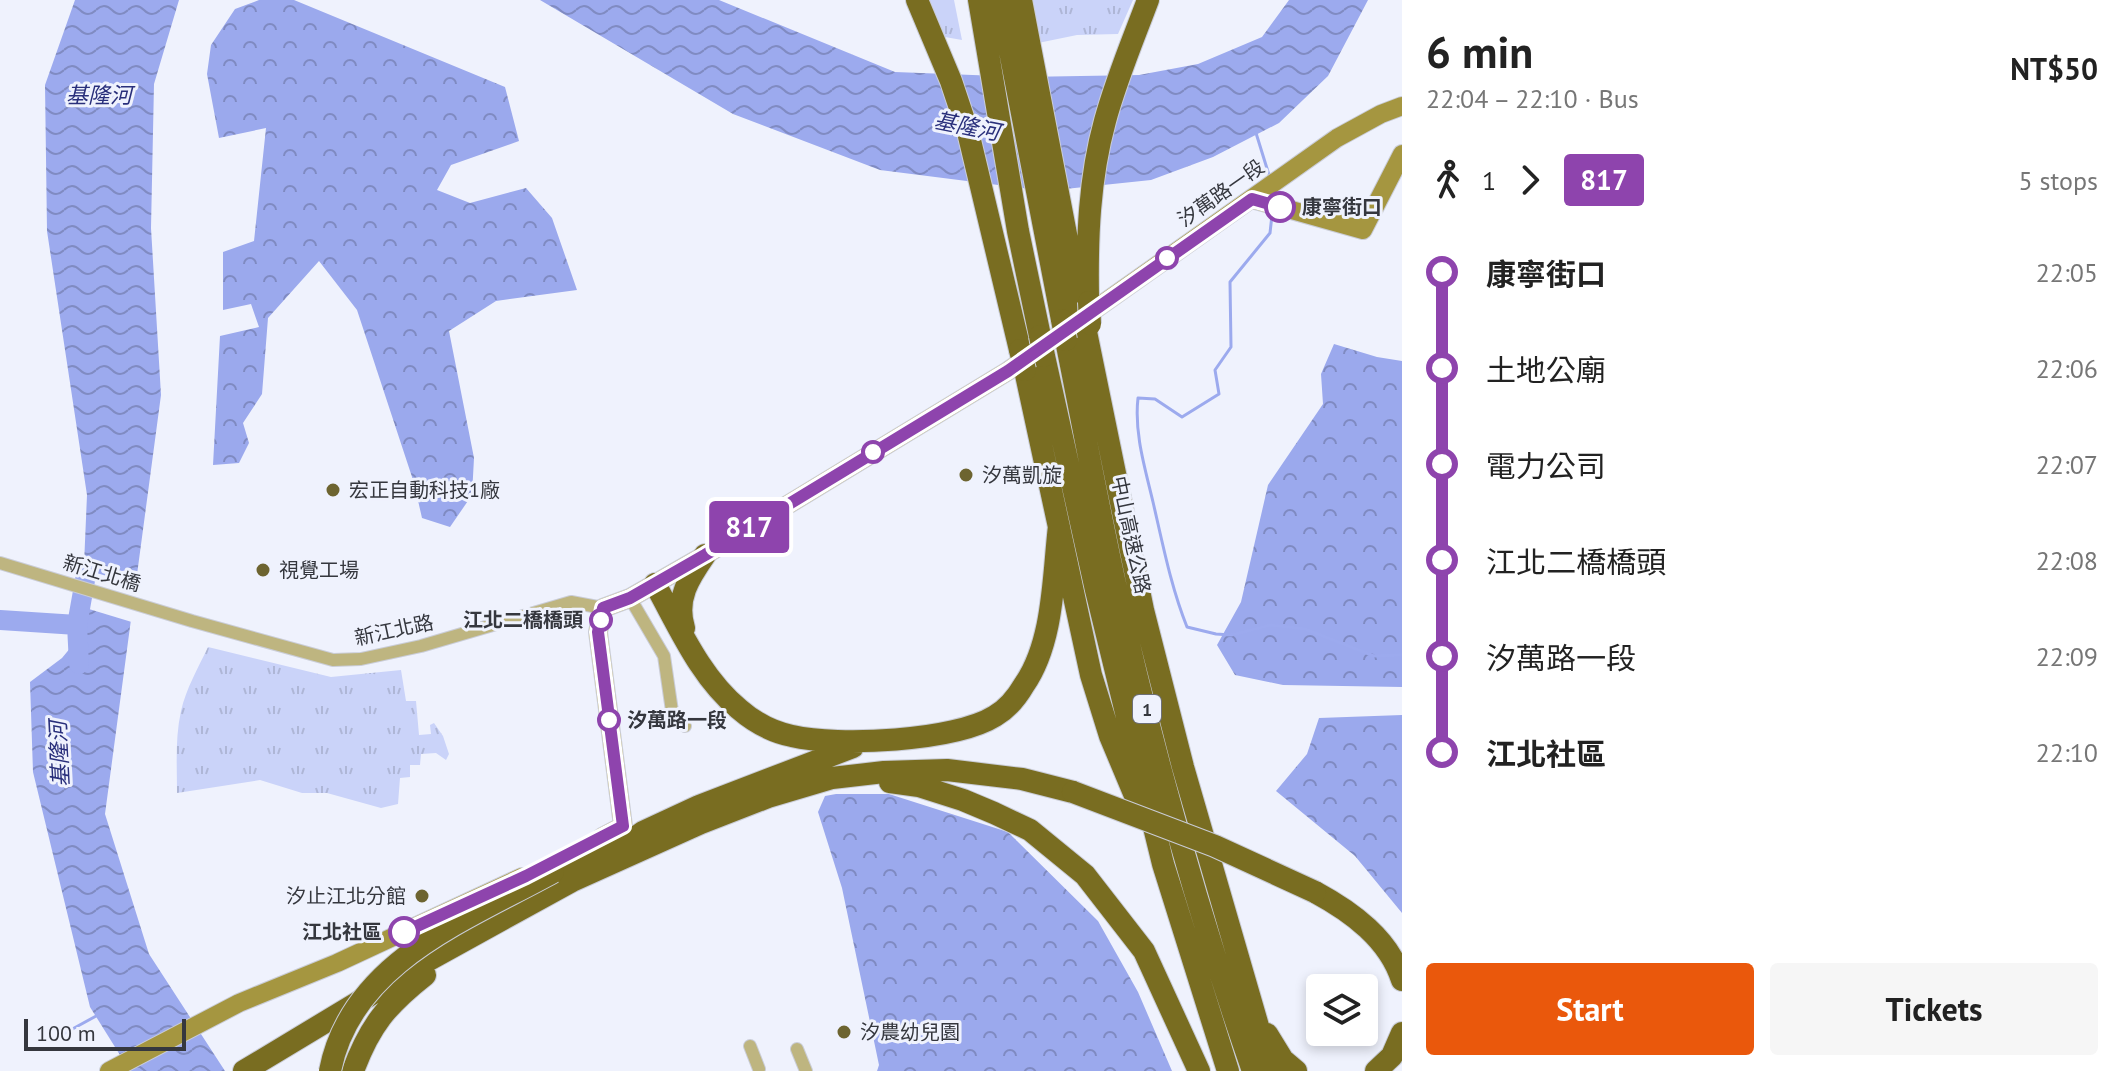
<!DOCTYPE html>
<html lang="en">
<head>
<meta charset="utf-8">
<style>
	:root { --surface:#fff; --page:#f6f6f6; --text:#222; --muted:#767676; --accent:#ea580c }
	body { margin:0; font-family:"PT Sans","Noto Sans TC",sans-serif; background:var(--page); color:var(--text); height:100vh; display:flex; flex-direction:column; font-size:30px; white-space:nowrap }
	* { box-sizing:border-box; margin:0 }
	p { font-size:26px; color:var(--muted) }
	.icon { flex:none; width:44px; height:44px; fill:none; stroke:currentColor; stroke-width:2; stroke-linecap:round; stroke-linejoin:round }
	.map { position:relative; flex:1; overflow:hidden }
	.details { display:flex; flex-direction:column; background:var(--surface); width:720px }
	.details>* { flex:none }
	.badge { padding:0 16px; border-radius:6px; font-size:28px; line-height:52px }
	.tools { position:absolute; left:1306px; top:974px; display:grid; gap:16px }
	.tools a { display:grid; place-items:center; width:72px; height:72px; border-radius:8px; background:var(--surface); box-shadow:0 4px 12px #0003; font-size:40px }
	.scale { position:absolute; left:24px; bottom:20px; width:162px; box-sizing:border-box; padding-left:8px; border:4px solid #35373e; border-top:0; font-size:22px; line-height:28px; white-space:nowrap; color:#35373e; -webkit-text-stroke:6px #eff2fd; paint-order:stroke }
	.map>.badge { position:absolute; translate:-50% -50%; box-shadow:0 0 0 4px #fff }
	.legs { display:flex; align-items:center; gap:12px; height:88px; padding:0 24px; font-size:26px }
	.legs p { margin-inline-start:auto }
	.overview { display:flex; align-items:center; justify-content:space-between; height:136px; padding:0 24px }
	h1 { font-size:44px; font-weight:600; line-height:60px }
	.primary-button { display:flex; gap:16px; margin-top:auto; padding:16px 24px }
	.primary-button a { flex:1; height:92px; border-radius:8px; background:var(--accent); color:#fff; font-size:32px; font-weight:600; line-height:92px; text-align:center }
	.primary-button a+a { background:var(--page); color:var(--text) }
	ul { padding:0 24px; list-style:none }
	li { display:flex; align-items:center; gap:28px; height:96px; font-size:30px }
	li i { display:grid; place-items:center; width:12px; height:100%; margin:0 10px; background:currentColor }
	li i::after { content:''; width:20px; height:20px; margin:-10px; border:6px solid; border-radius:50%; background:var(--surface) }
	li p { margin-inline-start:auto }
	li:first-child i { background:linear-gradient(#0000 50%,currentColor 0) }
	li:last-child i { background:linear-gradient(currentColor 50%,#0000 0) }
	main { display:flex; flex:1; min-height:0 }
	.map>svg:first-child { display:block }
</style>
</head>
<body>
<main>
<div class="map">
<svg width="1402" height="1071" viewBox="0 0 1402 1071">
	<defs>
		<pattern id="grass-tufts" width="24" height="20" patternUnits="userSpaceOnUse" patternTransform="scale(2)"><rect width="24" height="20" fill="#cad3f9"/><path d="M3 7l-1-3M5 7V3M7 7l1-3M15 17l-1-3M17 17v-4M19 17l1-3" fill="none" stroke="#aeb6d6"/></pattern>
		<pattern id="forest-crowns" width="20" height="18" patternUnits="userSpaceOnUse" patternTransform="scale(2)"><rect width="20" height="18" fill="#9ba9ed"/><path d="M2 6a3 3 0 1 1 6 0M12 15a3 3 0 1 1 6 0" fill="none" stroke="#7f8ac1"/></pattern>
		<pattern id="water-waves" width="16" height="10" patternUnits="userSpaceOnUse" patternTransform="scale(2)"><rect width="16" height="10" fill="#9caaee"/><path d="M0 5q4-4 8 0t8 0" fill="none" stroke="#808bc2"/></pattern>
	</defs>
	<rect width="100%" height="100%" fill="#eff2fd"/>
	<path fill="url(#grass-tufts)" d="M929,0h25l8,40 -17,-3z
		M1030,0h103l-15,34 -41,1 -39,8z
		M208,647l123,30 70,-7 5,31h10l3,34 12,-1 -1,-9 4,-2 9,13 6,18 -3,6 -10,-7 -15,1 -1,11h-10v12l-10,1 -2,26 -17,4 -54,-15h-25l-42,-13 -83,13c0,-27 -2,-55 4,-82 5,-22 17,-43 27,-64z"/>
	<path fill="url(#forest-crowns)" d="M259,0h35l211,87 14,54 -68,24 -14,25 33,13 56,-15 26,30 25,72 -81,11 -47,30 25,127 -2,37 -22,32 -28,-9 -8,-35 -57,-173 -38,-49 -51,57 -6,76 -19,29 6,20 -10,20 -26,2 7,-129 39,-9 -8,-23 -28,6v-58l31,-11 12,-113 -47,10 -12,-64 4,-29 24,-36z
		M1334,344l43,13 25,4v326l-119,-2 -48,-10 -18,-30 24,-43 27,-117 55,-81 -2,-30z
		M1402,715v198l-47,-57 -79,-65 31,-37 12,-36z
		M836,794h53l119,38 90,89 40,71 34,79h-295l2,-6 -37,-177 -24,-76 7,-16z"/>
	<path fill="url(#water-waves)" d="M75,0h104l-25,84 -3,144 10,167 -56,419 44,140 76,117h-95l-40,-64 -57,-235 -3,-90 32,-24 19,-23 6,-140 -40,-264 -2,-146z
		M540,0h179l176,72 128,5 116,-2 59,-11 64,-27 27,-37h79l-40,76 -49,47 -66,34 -62,23 -105,11 -166,-21 -147,-56z"/>
	<path fill="#eff2fd" d="M80,568l60,18 -5,37 -56,-17z"/>
	<g fill="none" stroke-linecap="round" stroke-linejoin="round">
		<path stroke="#9caaee" stroke-width="3" d="M1256,133l13,42
			M1272,215l-2,18 -40,49 1,65 -16,23 4,24 -37,23 -27,-18 -17,-1c-4,35 7,70 15,104 10,43 18,85 34,125l29,7 15,1 40,-10 34,4 69,27 28,-1
			M56,1038l42,-23"/>
		<path stroke="#9caaee" stroke-width="20" d="M0,620l77,5
			M79,664l-2,-39 10,-56"/>
		<defs>
			<path id="street" d="M0,563l192,58 141,39 28,-1 60,-13 150,-44 32,6
				M630,598l34,58 9,62 12,8
				M750,1046l9,23
				M797,1049l9,22"/>
			<path id="secondary" d="M1252,199l111,31 39,-76
				M602,837l21,-11 -25,-194 5,-24 27,-10 75,-43 303,-184 329,-233 44,-24 21,-8
				M109,1071l130,-68 98,-40 185,-86"/>
			<path id="highway" d="M917,0l34,81 17,51 52,218
				M979,0l39,231 22,105
				M1000,0l62,320
				M1021,0l59,307
				M1088,298c-1,-60 1,-119 17,-177 11,-41 28,-81 43,-121
				M1085,327l58,283 40,157 88,304
				M1066,340c16,80 31,160 48,239 37,166 83,332 139,492
				M1044,356l52,234 67,274 65,207
				M1025,370l66,305 19,61 26,62
				M655,584c24,43 45,93 84,125 15,13 33,23 53,27 46,11 163,5 203,-20 12,-7 22,-19 29,-31 30,-43 29,-108 35,-159
				M684,628c-9,-29 5,-50 21,-73
				M890,782l29,4 44,14 31,13 36,17 55,45 59,76 55,120
				M615,852l28,-20 56,-26 154,-59
				M553,872l73,-37
				M1315,892c37,20 74,47 87,88
				M1267,1034l16,26 13,11
				M244,1071l181,-109 147,-81 129,-58 67,-26 64,-19 52,-6 63,-2 75,9 51,13
				M353,1071c17,-46 34,-66 72,-96
				M1376,1071l16,-15 10,-23"/>
		</defs>
		<use href="#street" stroke="#cacdd7" stroke-width="14"/>
		<use href="#secondary" stroke="#cacdd7" stroke-width="20"/>
		<use href="#highway" stroke="#cacdd7" stroke-width="24"/>
		<use href="#street" stroke="#beb580" stroke-width="12"/>
		<use href="#secondary" stroke="#a59640" stroke-width="18"/>
		<use href="#highway" stroke="#796d21" stroke-width="22"/>
		<defs>
			<path id="highway-bridge" d="M1089,302l1,22
				M1062,320l4,20
				M1040,336l4,20
				M1020,350l5,20
				M1073,792l142,54 100,46
				M330,1071c21,-109 136,-151 223,-199"/>
		</defs>
		<use href="#highway-bridge" stroke="#cacdd7" stroke-width="24" stroke-linecap="butt"/>
		<use href="#highway-bridge" stroke="#796d21" stroke-width="22"/>
	</g>
	<g fill="none" stroke-linecap="round" stroke-linejoin="round">
		<defs>
			<path id="line-1" d="M404,932l122,-56 97,-50 -25,-194 5,-24 27,-10 75,-43 303,-184 244,-172 28,8"/>
		</defs>
		<use href="#line-1" stroke="#fff" stroke-width="18"/>
		<use href="#line-1" stroke="#8e44ad" stroke-width="12"/>
	</g>
	<g fill="#fff" stroke="#8e44ad" stroke-width="4">
		<circle cx="1280" cy="207" r="14"/>
		<circle cx="1167" cy="258" r="10"/>
		<circle cx="873" cy="452" r="10"/>
		<circle cx="601" cy="620" r="10"/>
		<circle cx="609" cy="720" r="10"/>
		<circle cx="404" cy="932" r="14"/>
	</g>
	<g fill="#6d6430" stroke="#eff2fd" stroke-width="3">
		<circle cx="966" cy="475" r="8"/>
		<circle cx="333" cy="490" r="8"/>
		<circle cx="263" cy="570" r="8"/>
		<circle cx="422" cy="896" r="8"/>
		<circle cx="844" cy="1032" r="8"/>
	</g>
	<g text-anchor="middle" dominant-baseline="central" stroke-width="6" stroke-linejoin="round" paint-order="stroke">
		<rect fill="#eff2fd" stroke="#6d6f77" stroke-width="2" x="1133" y="695" width="28" height="28" rx="6"/>
		<g font-size="18" font-weight="bold" fill="#35373e">
			<text x="1147" y="709">1</text>
		</g>
		<g font-size="20" fill="#35373e" stroke="#eff2fd">
			<text transform="translate(1221 193) rotate(-35)">汐萬路一段</text>
			<text transform="translate(1131 535) rotate(78)">中山高速公路</text>
			<text transform="translate(102 573) rotate(17)">新江北橋</text>
			<text transform="translate(394 630) rotate(-12)">新江北路</text>
		</g>
		<g font-size="20" font-weight="bold" fill="#35373e" stroke="#eff2fd" text-anchor="start">
			<text x="1302" y="207">康寧街口</text>
			<text x="583" y="620" text-anchor="end">江北二橋橋頭</text>
			<text x="627" y="720">汐萬路一段</text>
			<text x="382" y="932" text-anchor="end">江北社區</text>
		</g>
		<g font-size="20" fill="#35373e" stroke="#eff2fd" text-anchor="start">
			<text x="982" y="475">汐萬凱旋</text>
			<text x="349" y="490">宏正自動科技1廠</text>
			<text x="279" y="570">視覺工場</text>
			<text x="406" y="896" text-anchor="end">汐止江北分館</text>
			<text x="860" y="1032">汐農幼兒園</text>
		</g>
		<g font-size="22" font-style="italic" fill="#292f7b" stroke="#eff2fd">
			<text x="99" y="95">基隆河</text>
			<text transform="translate(967 126) rotate(11)">基隆河</text>
			<text transform="translate(59 754) rotate(-93)">基隆河</text>
		</g>
	</g>
</svg>
<div class="tools">
<a><svg class="icon" aria-label="layers" viewBox="0 0 24 24"><path d="M12 4l9 5-9 5-9-5zM3 14l9 5 9-5"/></svg></a>
</div>
<div class="scale">100 m</div>
<b class="badge" style="left:749px;top:527px;background:#8e44ad;color:#fff">817</b>
</div>
<section class="details">
<div class="overview"><div><h1>6 min</h1><p>22:04 – 22:10 · Bus</p></div><b>NT$50</b></div>
<div class="legs"><svg class="icon" aria-label="walk" viewBox="0 0 24 24"><circle cx="13" cy="4" r="2"/><path d="M13 8l-2 6 4 7M11 14l-3 7M7 12l3-4h3l4 4"/></svg>1<svg class="icon" aria-label="forward" viewBox="0 0 24 24"><path d="M9 5l7 7-7 7"/></svg><b class="badge" style="background:#8e44ad;color:#fff">817</b><p>5 stops</p></div>
<ul>
<li><i style="color:#8e44ad"></i><b>康寧街口</b><p>22:05</p></li>
<li><i style="color:#8e44ad"></i><span>土地公廟</span><p>22:06</p></li>
<li><i style="color:#8e44ad"></i><span>電力公司</span><p>22:07</p></li>
<li><i style="color:#8e44ad"></i><span>江北二橋橋頭</span><p>22:08</p></li>
<li><i style="color:#8e44ad"></i><span>汐萬路一段</span><p>22:09</p></li>
<li><i style="color:#8e44ad"></i><b>江北社區</b><p>22:10</p></li>
</ul>
<div class="primary-button"><a>Start</a><a>Tickets</a></div>
</section>
</main>
</body>
</html>
